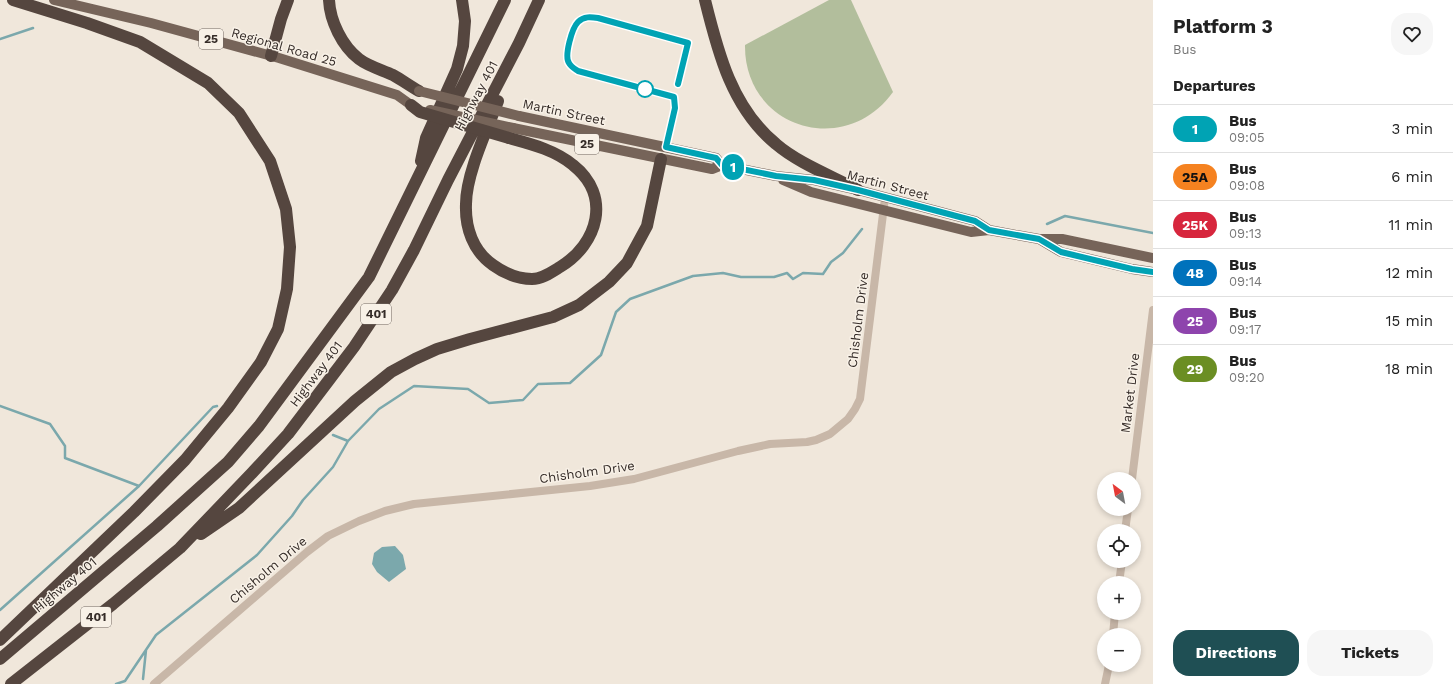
<!DOCTYPE html>
<html lang="en">
<head>
<meta charset="utf-8">
<style>
	:root { --surface:#fff; --page:#f6f6f6; --text:#222; --muted:#767676; --line:#e0e0e0; --accent:#1f4f54 }
	body { margin:0; font-family:"Work Sans",sans-serif; background:var(--page); color:var(--text); height:100vh; display:flex; flex-direction:column; font-size:15px; white-space:nowrap }
	* { box-sizing:border-box; margin:0 }
	p { font-size:13px; color:var(--muted) }
	.icon { flex:none; width:22px; height:22px; fill:none; stroke:currentColor; stroke-width:2; stroke-linecap:round; stroke-linejoin:round }
	.map { position:relative; flex:1; overflow:hidden }
	.drawer { display:flex; flex-direction:column; background:var(--surface); width:300px }
	.drawer>* { flex:none }
	.badge { padding:0 8px; border-radius:13px; font-size:14px; line-height:26px }
	.needle { width:26px; rotate:328deg }
	.controls { position:absolute; left:1097px; top:472px; display:grid; gap:8px }
	.controls a { display:grid; place-items:center; width:44px; height:44px; border-radius:50%; background:var(--surface); box-shadow:0 2px 6px #0003; font-size:20px }
	.map>.badge { position:absolute; translate:-50% -50%; box-shadow:0 0 0 2px #fff }
	h2 { padding:0 20px; font-size:15px; line-height:36px }
	.round { display:grid; place-items:center; flex:none; width:42px; height:42px; border-radius:16px; background:var(--page) }
	.head { display:flex; align-items:center; justify-content:space-between; height:68px; padding:0 20px }
	h1 { font-size:19px; font-weight:700; line-height:30px }
	.action { display:flex; gap:8px; margin-top:auto; padding:8px 20px }
	.action a { flex:1; height:46px; border-radius:16px; background:var(--accent); color:#fff; font-size:16px; font-weight:700; line-height:46px; text-align:center }
	.action a+a { background:var(--page); color:var(--text) }
	ul { padding:0; list-style:none }
	li { display:flex; align-items:center; gap:12px; height:48px; padding:0 20px; border-top:1px solid var(--line) }
	li div { flex:1 }
	li b { display:block; font-size:15px }
	li em { font-style:normal }
	li .badge { min-width:44px; font-weight:700; text-align:center }
	main { display:flex; flex:1; min-height:0 }
	.map>svg:first-child { display:block }
</style>
</head>
<body>
<main>
<div class="map">
<svg width="1153" height="684" viewBox="0 0 1153 684">
	<rect width="100%" height="100%" fill="#f0e7db"/>
	<path fill="#b2be9c" d="M829,0h22l42,92c-48,67 -149,36 -148,-47z"/>
	<path fill="#7ba8ac" d="M395,546l8,9 3,14 -17,13 -12,-10 -5,-8 2,-11 8,-6z"/>
	<g fill="none" stroke-linecap="round" stroke-linejoin="round">
		<path stroke="#7ba8ac" stroke-width="2.5" d="M0,39l33,-11
			M1047,224l18,-8 88,17
			M0,406l50,18 15,22v12l74,28
			M333,435l15,6
			M0,610l139,-124 74,-79 4,-1
			M143,679l3,-29
			M116,684l9,-3 31,-46 101,-80 35,-39 11,-16 30,-33 15,-26 31,-32 35,-23 54,3 21,14 34,-3 15,-16 32,-1 31,-28 15,-43 14,-13 63,-23 30,-3 18,4h33l13,-4 6,6 10,-6 20,1 8,-12 12,-9 19,-24"/>
		<path stroke="#c8b7a8" stroke-width="8" d="M1132,479l21,-169
			M1125,531l3,-22
			M1119,583l3,-22
			M1113,635l2,-22
			M154,684l153,-132 21,-16 31,-15 26,-10 29,-7 176,-18 44,-7 104,-28 32,-7 37,-2 9,-2 14,-6 18,-15 7,-10 5,-10 25,-201
			M1105,684l4,-19"/>
		<path stroke="#766459" stroke-width="10" d="M54,0l97,23 128,35 118,37 14,10
			M519,116l197,42 6,7
			M513,128l199,41 10,-4 54,11 38,4 44,10 117,31 14,9
			M783,180l28,12 160,40 18,-2 50,9h23l91,19
			M1039,239l22,13 71,17 21,3"/>
		<path stroke="#55463f" stroke-width="12" d="M329,0c1,21 13,46 30,59 9,7 23,11 34,16 9,5 17,11 26,16
			M705,0c13,53 27,108 71,144 22,19 56,32 82,46
			M271,56l10,-37 7,-19
			M498,101c-11,29 -32,73 -32,103 -1,24 7,47 27,61 11,8 24,14 39,14 10,0 20,-7 28,-12 38,-23 52,-71 13,-102 -18,-15 -42,-21 -64,-27
			M421,161l5,-23 31,-69 6,-23 2,-25 -3,-21
			M201,534l38,-26 116,-107 36,-29 24,-13 22,-10 33,-10 83,-22 26,-12 30,-23 18,-19 20,-37 14,-67
			M0,640l134,-128 51,-52 43,-52 33,-46 17,-33 9,-40 3,-42 -4,-38 -16,-48 -31,-48 -31,-30 -68,-41 -53,-19 -74,-23
			M0,659l157,-133 71,-64 31,-36 110,-149 136,-277
			M11,684l102,-80 67,-56 72,-75 36,-39 41,-54 25,-33 38,-57 22,-40 34,-70 71,-137 20,-43"/>
		<path stroke="#766459" stroke-width="10" d="M419,91l100,25
			M430,110l83,18"/>
		<path stroke="#55463f" stroke-width="12" d="M411,105l9,7 89,26"/>
	</g>
	<g fill="none" stroke-linecap="round" stroke-linejoin="round">
		<defs>
			<path id="line" d="M678,84l10,-41 -90,-25c-7,-1 -14,-2 -20,4 -6,6 -14,34 -9,41 2,4 6,6 9,8l96,26 1,11 -9,39 50,11 6,7 54,11 38,4 44,10 117,31 14,9 50,9 22,13 71,17 21,3"/>
		</defs>
		<use href="#line" stroke="#fff" stroke-width="9"/>
		<use href="#line" stroke="#00a3b4" stroke-width="6"/>
	</g>
	<circle fill="#fff" stroke="#00a3b4" stroke-width="2" cx="645" cy="89" r="8"/>
	<g text-anchor="middle" dominant-baseline="central" stroke-width="3" stroke-linejoin="round" paint-order="stroke">
		<g fill="#f8f1e7" stroke="#706761" stroke-width="1">
			<rect x="199" y="29" width="24" height="20" rx="3"/>
			<rect x="575" y="134" width="24" height="20" rx="3"/>
			<rect x="361" y="304" width="30" height="20" rx="3"/>
			<rect x="81" y="607" width="30" height="20" rx="3"/>
		</g>
		<g font-size="12" font-weight="bold" fill="#352c28">
			<text x="211" y="39">25</text>
			<text x="587" y="144">25</text>
			<text x="376" y="314">401</text>
			<text x="96" y="617">401</text>
		</g>
		<g font-size="13" fill="#352c28" stroke="#f8f1e7">
			<text transform="translate(284 47) rotate(16)">Regional Road 25</text>
			<text transform="translate(476 96) rotate(-62)">Highway 401</text>
			<text transform="translate(564 112) rotate(12)">Martin Street</text>
			<text transform="translate(888 185) rotate(15)">Martin Street</text>
			<text transform="translate(858 320) rotate(-83)">Chisholm Drive</text>
			<text transform="translate(316 374) rotate(-53)">Highway 401</text>
			<text transform="translate(1130 393) rotate(-83)">Market Drive</text>
			<text transform="translate(587 472) rotate(-8)">Chisholm Drive</text>
			<text transform="translate(268 570) rotate(-40)">Chisholm Drive</text>
			<text transform="translate(65 585) rotate(-40)">Highway 401</text>
		</g>
	</g>
</svg>
<div class="controls">
<a><svg class="needle" viewBox="-14 -14 28 28"><path d="M0-13l5 13h-10z" fill="#e53935"/><path d="M0 13l5-13h-10z" fill="#767676"/></svg></a>
<a><svg class="icon" aria-label="locate" viewBox="0 0 24 24"><circle cx="12" cy="12" r="6"/><path d="M12 2v4M12 18v4M2 12h4M18 12h4"/></svg></a>
<a>+</a>
<a>−</a>
</div>
<b class="badge" style="left:733px;top:167px;background:#00a3b4;color:#fff">1</b>
</div>
<section class="drawer">
<div class="head"><div><h1>Platform 3</h1><p>Bus</p></div><a class="round"><svg class="icon" aria-label="heart" viewBox="0 0 24 24"><path d="M12 20l-8-8c-3-5 5-10 8-4 3-6 11-1 8 4z"/></svg></a></div>
<h2>Departures</h2>
<ul>
<li><span class="badge" style="background:#00a3b4;color:#fff">1</span><div><b>Bus</b><p>09:05</p></div><em>3 min</em></li>
<li><span class="badge" style="background:#f58220;color:#111">25A</span><div><b>Bus</b><p>09:08</p></div><em>6 min</em></li>
<li><span class="badge" style="background:#d7263d;color:#fff">25K</span><div><b>Bus</b><p>09:13</p></div><em>11 min</em></li>
<li><span class="badge" style="background:#0072bc;color:#fff">48</span><div><b>Bus</b><p>09:14</p></div><em>12 min</em></li>
<li><span class="badge" style="background:#8e44ad;color:#fff">25</span><div><b>Bus</b><p>09:17</p></div><em>15 min</em></li>
<li><span class="badge" style="background:#6b8e23;color:#fff">29</span><div><b>Bus</b><p>09:20</p></div><em>18 min</em></li>
</ul>
<div class="action"><a>Directions</a><a>Tickets</a></div>
</section>
</main>
</body>
</html>
